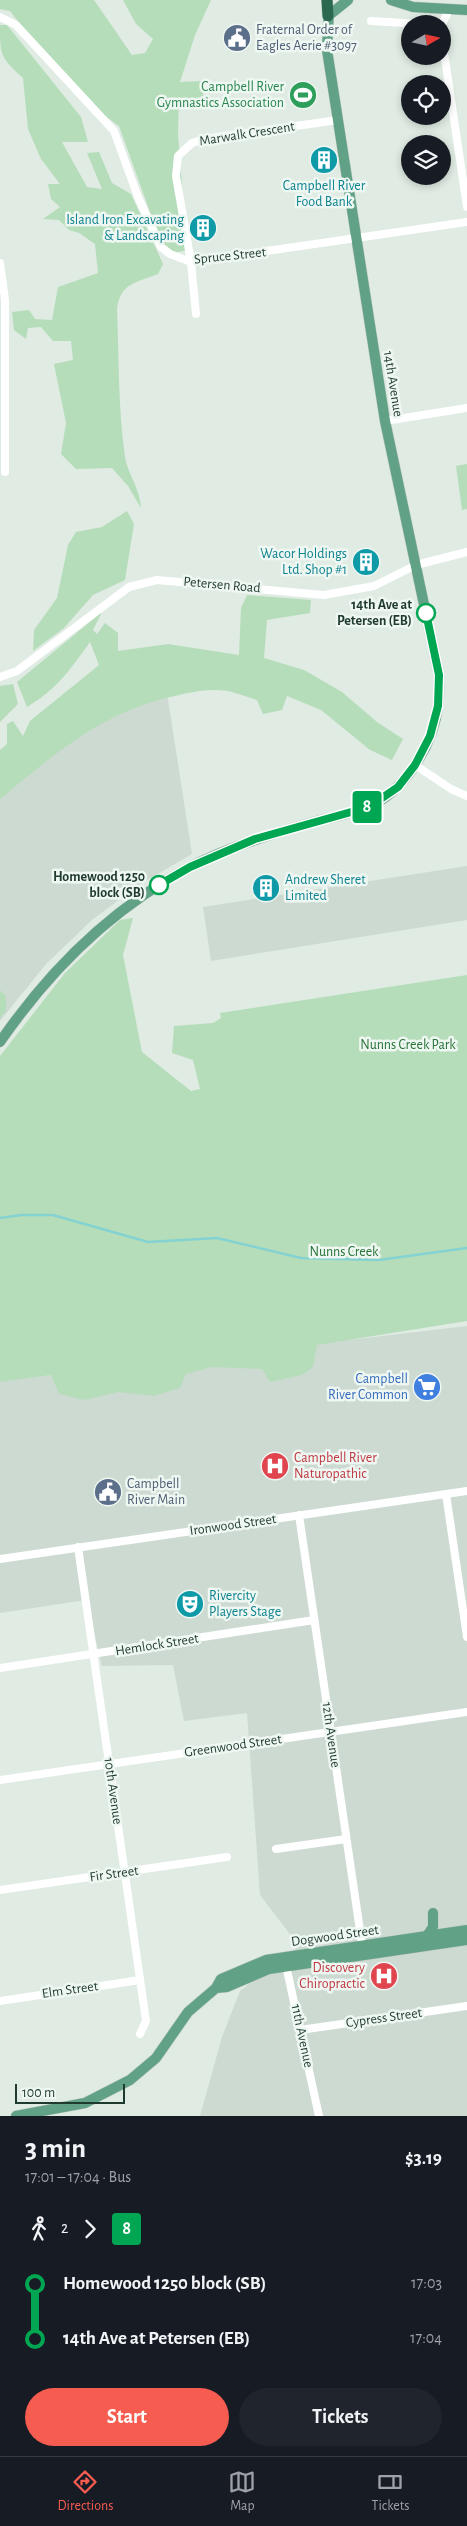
<!DOCTYPE html>
<html lang="en">
<head>
<meta charset="utf-8">
<style>
	:root { --surface:#171b24; --page:#20242c; --text:#f1f3f6; --muted:#9ea1a6; --line:#363941; --accent:#f75c51 }
	body { margin:0; font-family:"Alegreya Sans",sans-serif; background:var(--page); color:var(--text); height:100vh; display:flex; flex-direction:column; font-size:19px; white-space:nowrap }
	* { box-sizing:border-box; margin:0 }
	p { font-size:16px; color:var(--muted) }
	.icon { flex:none; width:28px; height:28px; fill:none; stroke:currentColor; stroke-width:2; stroke-linecap:round; stroke-linejoin:round }
	.map { position:relative; height:2116px; overflow:hidden }
	.sheet { display:flex; flex-direction:column; background:var(--surface); flex:1 }
	.sheet>* { flex:none }
	.badge { padding:0 10px; border-radius:4px; font-size:18px; line-height:32px }
	.needle { width:32px; rotate:81deg }
	.buttons { position:absolute; left:401px; top:15px; display:grid; gap:10px }
	.buttons a { display:grid; place-items:center; width:50px; height:50px; border-radius:50%; background:var(--surface); box-shadow:0 2px 8px #0003; font-size:25px }
	.scale { position:absolute; left:15px; bottom:12px; width:110px; box-sizing:border-box; padding-left:5px; border:2px solid #1f3b2f; border-top:0; font-size:14px; line-height:18px; white-space:nowrap; color:#1f3b2f; -webkit-text-stroke:4px #eff7f2; paint-order:stroke }
	.map>.badge { position:absolute; translate:-50% -50%; box-shadow:0 0 0 2px #fff }
	.legs { display:flex; align-items:center; gap:8px; height:55px; padding:0 25px; font-size:16px }
	.legs p { margin-inline-start:auto }
	.summary { display:flex; align-items:center; justify-content:space-between; height:85px; padding:0 25px }
	h1 { font-size:28px; font-weight:600; line-height:38px }
	.cta { display:flex; gap:10px; margin-top:auto; padding:10px 25px }
	.cta a { flex:1; height:58px; border-radius:30px; background:var(--accent); color:#fff; font-size:20px; font-weight:600; line-height:58px; text-align:center }
	.cta a+a { background:var(--page); color:var(--text) }
	ul { padding:0 25px; list-style:none }
	li { display:flex; align-items:center; gap:18px; height:55px; font-size:19px }
	li i { display:grid; place-items:center; width:8px; height:100%; margin:0 6px; background:currentColor }
	li i::after { content:''; width:12px; height:12px; margin:-6px; border:4px solid; border-radius:50%; background:var(--surface) }
	li p { margin-inline-start:auto }
	li:first-child i { background:linear-gradient(#0000 50%,currentColor 0) }
	li:last-child i { background:linear-gradient(currentColor 50%,#0000 0) }
	.tabs { display:flex; justify-content:space-around; align-items:center; height:70px; border-top:1px solid var(--line); background:var(--surface); font-size:14px; color:var(--muted) }
	.tabs a { display:grid; justify-items:center; gap:2px }
	.tabs .current { color:var(--accent) }
	.map>svg:first-child { display:block }
</style>
</head>
<body>
<div class="map">
<svg width="467" height="2116" viewBox="0 0 467 2116">
	<rect width="100%" height="100%" fill="#dfebe3"/>
	<path fill="#cddad2" d="M165,680l27,174 -53,31 -47,35 -46,44 -46,57v-238z
		M467,866v54l-256,41 -8,-54z
		M467,1326v790h-267l22,-79 18,-46 59,-45 -39,-51 -13,-182 -63,8 -11,-56 -71,1 -16,-66 -86,13v-232z"/>
	<path fill="#b6ddba" d="M0,0h94l38,55 13,-2 8,-14 -17,-15 -13,-24h88l-16,35 -15,47 24,-1 -2,28 -23,-10 -1,34 9,117 -18,4 -14,-28 -36,-100 -42,-30 -67,-85 -10,-2z
		M0,25h7l74,92 7,25h-26l25,45 15,2 -15,-36 12,-1 13,31 19,11 32,70 -5,10c-22,9 -38,9 -41,35 2,49 1,99 8,148 3,18 15,31 16,51l-13,-22 -16,-18 -36,1 -15,-15 5,-31 -12,-59 19,-4 -2,-19h-18l-12,-14 -13,1 -2,11 -12,-9 -2,-18 17,-2 6,9 17,1 6,-33 40,-14 -3,-29 -16,-11 -10,-3 -10,-10 -16,-1 17,-12 -9,-8 -3,-15h12l-19,-25 -13,-30 -5,-51c-23,-21 -23,-23 -23,-53z
		M467,464v45l-5,1 -6,-44z
		M127,511l7,13 -9,56 -32,15 -29,33 -31,23 1,-21 23,-32 11,-53 8,-13 26,-5z
		M247,595l64,5 -1,13 -43,7 -3,38 40,12 38,22 35,30 26,17 -11,21 -22,-10 -49,-40 -34,-14 -5,14 -19,4 -6,-14c-10,-3 -20,-7 -29,-9 -18,-3 -37,1 -53,5 -73,16 -119,57 -175,103v-49l7,-6v-20l6,-3 10,15 7,-15 69,-56 -9,-23c-20,28 -33,47 -63,65l-10,-25 85,-70 -9,18 4,4 8,-11 13,10v18l50,-7 71,11 2,-47z
		M13,684l5,20 -18,18v-36z
		M133,918l-10,37 19,97 49,39 9,-2 -7,-29 -21,-7 2,-27 39,-3 8,-5 -1,-5 247,-38v346l-150,24 -4,22 -11,8 -32,7 -8,-13 -50,-2 -26,7 -6,14 -26,8 -36,-4 -33,8 -26,-6 -8,-19 -51,7v-326l65,-83 55,-53z
		M0,990l6,6v15l-6,7z"/>
	<g fill="none" stroke-linecap="round" stroke-linejoin="round">
		<path stroke="#84d2d1" stroke-width="2.5" d="M0,1218l21,-3h32l95,27 69,-4 84,20 78,2 88,-12"/>
		<defs>
			<path id="major" d="M391,0l22,7 54,3
				M328,16l20,-16
				M0,1042c49,-71 112,-134 190,-175 39,-20 81,-33 124,-45 17,-5 37,-8 54,-15 37,-16 66,-63 70,-102 1,-10 1,-20 1,-30l-54,-254 -58,-371 2,-41
				M426,1937l7,-10v-14
				M216,1988l11,-1 42,-18 198,-29
				M16,2116l69,-13 45,-23 26,-22 32,-46 28,-24 5,-9 45,-19 201,-30"/>
			<path id="highway" d="M327,0l1,16"/>
		</defs>
		<use href="#major" stroke="#c0c8c5" stroke-width="11"/>
		<use href="#highway" stroke="#c0c8c5" stroke-width="12"/>
		<path stroke="#fff" stroke-width="8" d="M0,17l16,8 98,106 24,66 23,50 9,7 21,8 276,-40
			M371,21l50,3
			M442,24l7,-14
			M442,39l25,168
			M0,263l5,37v172
			M196,314l-5,-52 -15,-86 2,-20 14,-13 12,-4 134,-19
			M385,421l82,-13
			M0,677l17,-6 112,-84 28,-7 167,15 50,-9 42,-21 51,-13
			M415,765l36,24 16,7
			M446,1494l21,143
			M299,1515l64,436
			M78,1547l68,474 -6,13
			M0,1559l467,-68
			M0,1668l314,-48
			M0,1780l467,-68
			M276,1849l70,-10
			M0,1890l227,-33
			M285,1961l34,155
			M0,2001l140,-21
			M300,2030l167,-24"/>
		<use href="#major" stroke="#61a286" stroke-width="10"/>
		<use href="#highway" stroke="#2a6850" stroke-width="11"/>
	</g>
	<g fill="none" stroke-linecap="round" stroke-linejoin="round">
		<defs>
			<path id="line-1" d="M159,885l31,-18 65,-28 114,-32 29,-20 17,-22 15,-29 8,-30 1,-31 -13,-62"/>
		</defs>
		<use href="#line-1" stroke="#fff" stroke-width="11"/>
		<use href="#line-1" stroke="#00a651" stroke-width="8"/>
	</g>
	<defs>
		<symbol id="civic-disc" viewBox="-11 -11 22 22"><circle r="9.5" fill="#5c6f8a" stroke="#eff7f2"/><path d="M-.6-6.5H3V-4.5H.6V-3L4-1V1h2V6H-6V1h2V-1L-.6-3ZM-1.2 2.5V6h2.4V2.5Z" fill="#fff"/></symbol>
		<symbol id="stadium-disc" viewBox="-11 -11 22 22"><circle r="9.5" fill="#2e9e5b" stroke="#eff7f2"/><path d="M0-5a6.5 5 0 1 0 0 10a6.5 5 0 1 0 0-10ZM-3.5-1.8h7v3.6h-7Z" fill="#fff"/></symbol>
		<symbol id="building-disc" viewBox="-11 -11 22 22"><circle r="9.5" fill="#0f9aa8" stroke="#eff7f2"/><path d="M-4-6H4V6H1V3H-1V6H-4ZM-2.5-4.3h1.7v1.8h-1.7ZM.8-4.3h1.7v1.8H.8ZM-2.5-1h1.7V.8h-1.7ZM.8-1h1.7V.8H.8Z" fill="#fff"/></symbol>
		<symbol id="supermarket-disc" viewBox="-11 -11 22 22"><circle r="9.5" fill="#3f7fe0" stroke="#eff7f2"/><path d="M-6-5.5h2.5l.6 2H6L4.5 2H-2.5L-4.4-4H-6ZM-1.5 3.2a1.3 1.3 0 1 0 .1 0ZM3 3.2a1.3 1.3 0 1 0 .1 0Z" fill="#fff"/></symbol>
		<symbol id="hospital-disc" viewBox="-11 -11 22 22"><circle r="9.5" fill="#e0444e" stroke="#eff7f2"/><path d="M-5-5h3v3.5h4V-5h3V5h-3V1.5h-4V5h-3Z" fill="#fff"/></symbol>
		<symbol id="theatre-disc" viewBox="-11 -11 22 22"><circle r="9.5" fill="#0f9aa8" stroke="#eff7f2"/><path d="M-5-5.5Q0-4 5-5.5V0Q5 5 0 6Q-5 5-5 0ZM-3.3-2.5H-1v1.5H-3.3ZM1-2.5H3.3v1.5H1ZM-2.8 1Q0 5.5 2.8 1Z" fill="#fff"/></symbol>
	</defs>
	<g fill-rule="evenodd">
		<use href="#civic-disc" x="221" y="22" width="32" height="32"/>
		<use href="#stadium-disc" x="287" y="79" width="32" height="32"/>
		<use href="#building-disc" x="308" y="144" width="32" height="32"/>
		<use href="#building-disc" x="187" y="212" width="32" height="32"/>
		<use href="#building-disc" x="350" y="546" width="32" height="32"/>
		<use href="#building-disc" x="250" y="872" width="32" height="32"/>
		<use href="#supermarket-disc" x="411" y="1371" width="32" height="32"/>
		<use href="#hospital-disc" x="259" y="1450" width="32" height="32"/>
		<use href="#civic-disc" x="92" y="1476" width="32" height="32"/>
		<use href="#theatre-disc" x="174" y="1588" width="32" height="32"/>
		<use href="#hospital-disc" x="368" y="1960" width="32" height="32"/>
	</g>
	<g fill="#fff" stroke="#00a651" stroke-width="2.5">
		<circle cx="426" cy="613" r="9"/>
		<circle cx="159" cy="885" r="9"/>
	</g>
	<g text-anchor="middle" dominant-baseline="central" stroke-width="5" stroke-linejoin="round" paint-order="stroke">
		<g font-size="14" fill="#4e5e75" stroke="#eff7f2" text-anchor="start">
			<text x="256" y="30">Fraternal Order of<tspan x="256" dy="16">Eagles Aerie #3097</tspan></text>
			<text x="127" y="1484">Campbell<tspan x="127" dy="16">River Main</tspan></text>
		</g>
		<g font-size="14" fill="#27864d" stroke="#eff7f2" text-anchor="end">
			<text x="284" y="87">Campbell River<tspan x="284" dy="16">Gymnastics Association</tspan></text>
		</g>
		<g font-size="14" fill="#1f3b2f" stroke="#eff7f2">
			<text transform="translate(247 134) rotate(-9)">Marwalk Crescent</text>
			<text transform="translate(230 256) rotate(-6)">Spruce Street</text>
			<text transform="translate(393 384) rotate(81)">14th Avenue</text>
			<text transform="translate(222 585) rotate(5)">Petersen Road</text>
			<text transform="translate(233 1525) rotate(-8)">Ironwood Street</text>
			<text transform="translate(157 1645) rotate(-9)">Hemlock Street</text>
			<text transform="translate(331 1735) rotate(82)">12th Avenue</text>
			<text transform="translate(233 1746) rotate(-8)">Greenwood Street</text>
			<text transform="translate(113 1791) rotate(82)">10th Avenue</text>
			<text transform="translate(114 1874) rotate(-8)">Fir Street</text>
			<text transform="translate(335 1936) rotate(-8)">Dogwood Street</text>
			<text transform="translate(70 1990) rotate(-8)">Elm Street</text>
			<text transform="translate(384 2018) rotate(-8)">Cypress Street</text>
			<text transform="translate(302 2036) rotate(78)">11th Avenue</text>
		</g>
		<g font-size="14" fill="#0d838f" stroke="#eff7f2" text-anchor="end">
			<text x="324" y="186" text-anchor="middle">Campbell River<tspan x="324" dy="16">Food Bank</tspan></text>
			<text x="184" y="220">Island Iron Excavating<tspan x="184" dy="16">&amp; Landscaping</tspan></text>
			<text x="347" y="554">Wacor Holdings<tspan x="347" dy="16">Ltd. Shop #1</tspan></text>
			<text x="285" y="880" text-anchor="start">Andrew Sheret<tspan x="285" dy="16">Limited</tspan></text>
			<text x="209" y="1596" text-anchor="start">Rivercity<tspan x="209" dy="16">Players Stage</tspan></text>
		</g>
		<g font-size="14" font-weight="bold" fill="#1f3b2f" stroke="#eff7f2" text-anchor="end">
			<text x="412" y="605">14th Ave at<tspan x="412" dy="16">Petersen (EB)</tspan></text>
			<text x="145" y="877">Homewood 1250<tspan x="145" dy="16">block (SB)</tspan></text>
		</g>
		<g font-size="14" fill="#287338" stroke="#eff7f2">
			<text x="408" y="1045">Nunns Creek Park</text>
			<text x="344" y="1252">Nunns Creek</text>
		</g>
		<g font-size="14" fill="#366cbe" stroke="#eff7f2" text-anchor="end">
			<text x="408" y="1379">Campbell<tspan x="408" dy="16">River Common</tspan></text>
		</g>
		<g font-size="14" fill="#be3a42" stroke="#eff7f2" text-anchor="start">
			<text x="294" y="1458">Campbell River<tspan x="294" dy="16">Naturopathic</tspan></text>
			<text x="365" y="1968" text-anchor="end">Discovery<tspan x="365" dy="16">Chiropractic</tspan></text>
		</g>
	</g>
</svg>
<div class="buttons">
<a><svg class="needle" viewBox="-14 -14 28 28"><path d="M0-13l5 13h-10z" fill="#e53935"/><path d="M0 13l5-13h-10z" fill="#9ea1a6"/></svg></a>
<a><svg class="icon" aria-label="locate" viewBox="0 0 24 24"><circle cx="12" cy="12" r="6"/><path d="M12 2v4M12 18v4M2 12h4M18 12h4"/></svg></a>
<a><svg class="icon" aria-label="layers" viewBox="0 0 24 24"><path d="M12 4l9 5-9 5-9-5zM3 14l9 5 9-5"/></svg></a>
</div>
<div class="scale">100 m</div>
<b class="badge" style="left:367px;top:807px;background:#00a651;color:#fff">8</b>
</div>
<section class="sheet">
<div class="summary"><div><h1>3 min</h1><p>17:01 – 17:04 · Bus</p></div><b>$3.19</b></div>
<div class="legs"><svg class="icon" aria-label="walk" viewBox="0 0 24 24"><circle cx="13" cy="4" r="2"/><path d="M13 8l-2 6 4 7M11 14l-3 7M7 12l3-4h3l4 4"/></svg>2<svg class="icon" aria-label="forward" viewBox="0 0 24 24"><path d="M9 5l7 7-7 7"/></svg><b class="badge" style="background:#00a651;color:#fff">8</b></div>
<ul>
<li><i style="color:#00a651"></i><b>Homewood 1250 block (SB)</b><p>17:03</p></li>
<li><i style="color:#00a651"></i><b>14th Ave at Petersen (EB)</b><p>17:04</p></li>
</ul>
<div class="cta"><a>Start</a><a>Tickets</a></div>
</section>
<nav class="tabs">
<a class="current"><svg class="icon" aria-label="directions" viewBox="0 0 24 24"><path d="M12 3l9 9-9 9-9-9zM9 14v-3h6M13 9l2 2-2 2"/></svg>Directions</a>
<a><svg class="icon" aria-label="map" viewBox="0 0 24 24"><path d="M3 6l6-2 6 2 6-2v14l-6 2-6-2-6 2zM9 4v14M15 6v14"/></svg>Map</a>
<a><svg class="icon" aria-label="tickets" viewBox="0 0 24 24"><path d="M3 7h18v10H3zM15 7v10"/></svg>Tickets</a>
</nav>
</body>
</html>
